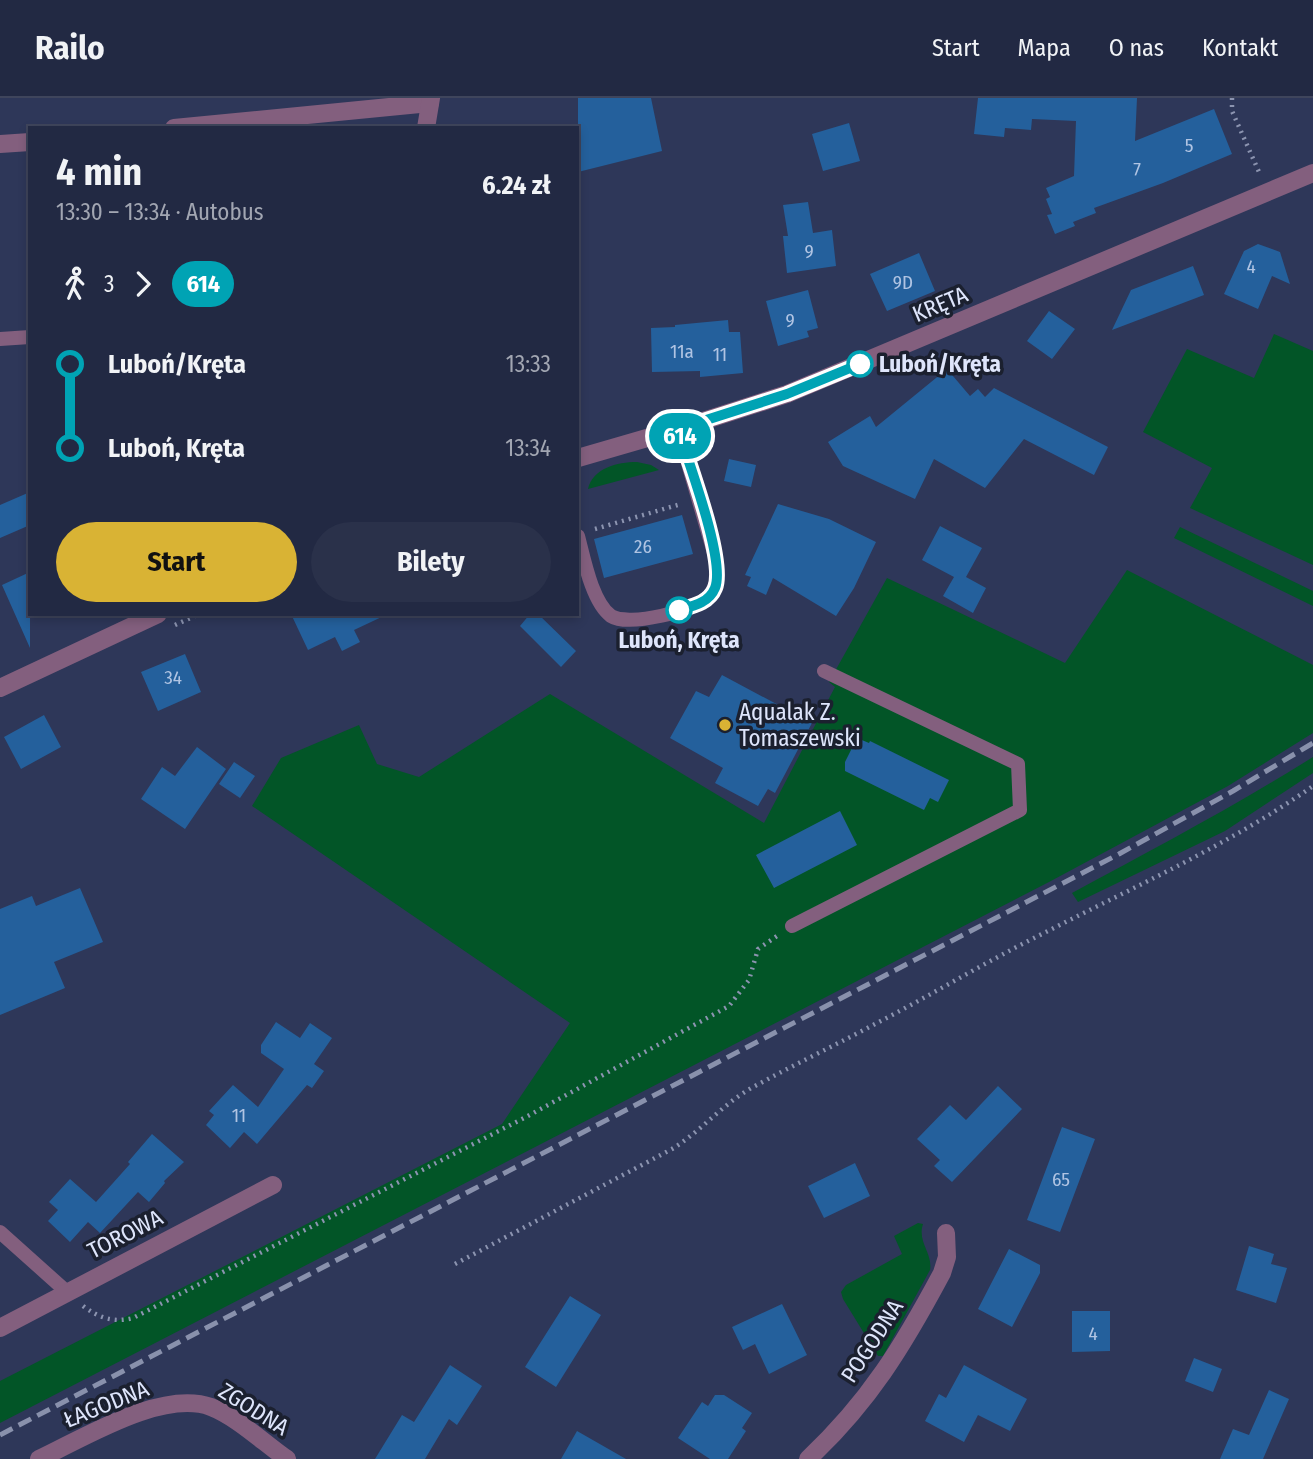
<!DOCTYPE html>
<html lang="pl">
<head>
<meta charset="utf-8">
<style>
	:root { --surface:#222943; --page:#2a314a; --text:#f1f3f6; --muted:#a2a6b2; --line:#3f455c; --accent:#d9b334 }
	body { margin:0; font-family:"Fira Sans Condensed",sans-serif; background:var(--page); color:var(--text); height:100vh; display:flex; flex-direction:column; font-size:26px; white-space:nowrap }
	* { box-sizing:border-box; margin:0 }
	p { font-size:23px; color:var(--muted) }
	.icon { flex:none; width:38px; height:38px; fill:none; stroke:currentColor; stroke-width:2; stroke-linecap:round; stroke-linejoin:round }
	.map { position:relative; flex:1; overflow:hidden }
	.sheet { position:absolute; left:28px; top:28px; width:551px; height:490px; display:flex; flex-direction:column; background:var(--surface); border-radius:0px; box-shadow:0 4px 10px #0003,0 0 0 2px var(--line) }
	.sheet>* { flex:none }
	.badge { padding:0 14px; border-radius:23px; font-size:24px; line-height:46px }
	.map>.badge { position:absolute; translate:-50% -50%; box-shadow:0 0 0 4px #fff }
	.legs { display:flex; align-items:center; gap:10px; height:77px; padding:0 28px; font-size:23px }
	.legs p { margin-inline-start:auto }
	.overview { display:flex; align-items:center; justify-content:space-between; height:119px; padding:0 28px }
	h1 { font-size:38px; font-weight:700; line-height:52px }
	.primary-button { display:flex; gap:14px; margin-top:auto; padding:14px 28px }
	.primary-button a { flex:1; height:80px; border-radius:42px; background:var(--accent); color:#111; font-size:28px; font-weight:700; line-height:80px; text-align:center }
	.primary-button a+a { background:var(--page); color:var(--text) }
	ul { padding:0 28px; list-style:none }
	li { display:flex; align-items:center; gap:24px; height:84px; font-size:26px }
	li i { display:grid; place-items:center; width:10px; height:100%; margin:0 9px; background:currentColor }
	li i::after { content:''; width:18px; height:18px; margin:-9px; border:5px solid; border-radius:50%; background:var(--surface) }
	li p { margin-inline-start:auto }
	li:first-child i { background:linear-gradient(#0000 50%,currentColor 0) }
	li:last-child i { background:linear-gradient(currentColor 50%,#0000 0) }
	header { display:flex; align-items:center; gap:42px; box-sizing:border-box; height:98px; padding:0 35px; background:var(--surface); border-bottom:2px solid var(--line) }
	header strong { font-size:33px }
	nav { display:flex; gap:38px; margin-inline-start:auto; font-size:24px }
	.map>svg:first-child { display:block }
</style>
</head>
<body>
<header>
<strong>Railo</strong>
<nav><a>Start</a><a>Mapa</a><a>O nas</a><a>Kontakt</a></nav>
</header>
<div class="map">
<svg width="1313" height="1361" viewBox="0 0 1313 1361">
	<rect width="100%" height="100%" fill="#2e3759"/>
	<path fill="#025527" d="M1274,236l39,17v214l-123,-57 22,-40 -69,-36 44,-83 67,29z
		M637,364l14,3 8,5 -71,19c5,-21 29,-27 49,-27z
		M1180,429l133,64v15l-139,-68z
		M1127,472l186,95v68l-85,53 -179,96 -1049,541v-42l502,-257 68,-101 -318,-217 29,-48 78,-33 18,39 42,13 131,-83 214,129 71,-136 -6,-5 58,-104 178,85z
		M1313,659v16l-88,58 -147,71 -6,-9c82,-44 163,-87 241,-136z
		M918,1125l5,1c-6,18 10,29 7,46l-47,86h-5l-35,-57 -2,-7 5,-7 56,-31 -8,-18z"/>
	<path fill="#24609c" d="M578,0h73l11,53 -84,21z
		M978,0h159l-2,43 79,-32 18,45 -69,29 -69,25 2,5 -23,9 2,4 -20,8 -8,-19 5,-1 -6,-15 4,-2 -4,-9 28,-12 2,-55 -44,-2 -1,11 -26,-2 -1,9 -30,-3z
		M849,25l11,38 -37,10 -11,-37z
		M808,104l5,31 19,-3 4,36 -49,7 -4,-37h5l-5,-31z
		M1258,146l22,8 10,32 -18,-8 -14,33 -34,-15 20,-43z
		M919,155l16,38 -48,20 -17,-37z
		M1193,168l11,29 -92,35 19,-40z
		M808,192l10,38 -11,3 2,6 -31,9 -12,-45z
		M1049,213l26,18 -23,30 -25,-18z
		M728,222l1,12h11l3,41 -43,4v-6l-48,1 -1,-44 24,-1v-2z
		M947,271l23,27 8,-7 7,8 9,-9 114,59 -14,28 -70,-36 -39,49 -51,-29 -19,40 -72,-33 -15,-24 42,-26 6,11z
		M729,361l27,6 -5,22 -27,-6z
		M30,394v33l-30,13v-33z
		M778,406l51,15 47,23 -22,46 -18,28 -63,-38 -7,17 -19,-9 4,-9 -6,-2z
		M682,417l11,39 -89,24 -10,-39z
		M940,428l42,22 -16,29 20,11 -13,25 -30,-17 11,-19 -32,-17z
		M30,474v76l-28,-63z
		M291,516h97l-34,16 6,12 -18,9 -7,-14 -27,13z
		M530,516h8l38,37 -15,16 -41,-41z
		M185,556l16,38 -43,19 -17,-39z
		M722,577l90,48 -37,70 -7,-4 -10,17 -43,-23 8,-15 -53,-30 26,-47 13,6z
		M44,617l17,32 -40,22 -17,-32z
		M857,640l12,5 1,-2 79,39 -11,22 -8,-4 -6,12 -79,-39v-9z
		M197,649l29,22 -41,60 -44,-30 21,-32 13,9z
		M234,664l21,14 -15,22 -21,-14z
		M840,713l17,34 -83,43 -18,-33z
		M80,790l23,54 -49,20 11,26 -65,27v-106l32,-13 4,10z
		M276,924l24,16 10,-15 22,15 -18,26 10,7 -12,17 -5,-3 -50,59 -13,-12 -14,16 -24,-23 8,-10 -5,-4 24,-26 25,22 26,-38 -23,-16v-8z
		M998,988l24,23 -70,73 -18,-16 6,-6 -23,-21 33,-34 16,15z
		M1062,1029l33,12 -35,93 -33,-12z
		M152,1036l32,28 -20,19 1,2 -16,19 -11,-10 -38,41 -12,-11 -18,20 -22,-21 10,-11 -9,-8 21,-23 26,23 34,-38 -2,-2z
		M855,1065l15,33 -46,22 -16,-32z
		M1249,1148l25,8 -3,10 16,4 -11,35 -40,-13z
		M1009,1151l31,16v8l-28,54 -34,-18z
		M570,1198l31,19 -45,72 -31,-20z
		M782,1206l25,51 -38,19 -14,-30 -12,6 -11,-23z
		M1072,1213h38v40l-38,1z
		M1194,1260l28,11 -9,23 -28,-11z
		M450,1267l32,21 -25,39 -8,-6 -24,40h-50l27,-44 12,7z
		M964,1267l63,34 -17,32 -32,-16 -14,27 -39,-21 14,-27 7,4z
		M1269,1292l20,9 -26,60h-43l13,-30 16,6z
		M715,1297h9l28,18 -10,15 4,3 -18,28h-18l-32,-21 24,-36 6,4z
		M577,1333l49,28h-65z"/>
	<g fill="none" stroke-linecap="round" stroke-linejoin="round">
		<path stroke="#8c94b0" stroke-width="4.5" stroke-dasharray="2 5" stroke-linecap="butt" d="M1232,0v13l27,61
			M595,431l86,-25
			M175,527l24,-11
			M455,1166l217,-115c31,-19 53,-48 85,-64 38,-21 79,-40 118,-61 58,-30 114,-64 173,-93 90,-46 182,-87 265,-145
			M83,1208c16,12 31,17 50,12l393,-201 203,-111 20,-26 9,-31 19,-13"/>
		<path stroke="#835f7e" stroke-width="14" d="M0,241l30,-2
			M578,438c6,23 14,66 33,80 17,11 85,-5 98,-20 9,-10 8,-23 7,-36l-38,-131
			M792,828l228,-116 -2,-46 -194,-93
			M0,1134l67,60"/>
		<path stroke="#835f7e" stroke-width="18" d="M174,30l256,-25
			M0,46l30,-2
			M0,1230l273,-143
			M39,1361c45,-21 123,-70 172,-52 26,10 53,36 76,52
			M808,1361c61,-57 95,-113 134,-186l5,-16 -1,-24"/>
		<path stroke="#835f7e" stroke-width="18" d="M426,30l5,-30
			M578,360l100,-29 109,-35 526,-221
			M0,590l158,-74"/>
		<path stroke="#8991ac" stroke-width="5" stroke-dasharray="14 7" stroke-linecap="butt" d="M0,1337l1119,-581 114,-63 80,-48"/>
	</g>
	<g fill="none" stroke-linecap="round" stroke-linejoin="round">
		<defs>
			<path id="line-1" d="M679,512c14,-4 30,-7 36,-22 11,-27 -27,-127 -37,-159l109,-35 73,-30"/>
		</defs>
		<use href="#line-1" stroke="#fff" stroke-width="16"/>
		<use href="#line-1" stroke="#00a3b4" stroke-width="10"/>
	</g>
	<g fill="#fff" stroke="#00a3b4" stroke-width="3.5">
		<circle cx="860" cy="266" r="12"/>
		<circle cx="679" cy="512" r="12"/>
	</g>
	<circle fill="#d9b334" stroke="#1b202f" stroke-width="2.5" cx="725" cy="627" r="7"/>
	<g text-anchor="middle" dominant-baseline="central" stroke-width="7" stroke-linejoin="round" paint-order="stroke">
		<g font-size="19" fill="#b0c4e3">
			<text x="1189" y="47">5</text>
			<text x="1137" y="71">7</text>
			<text x="809" y="153">9</text>
			<text x="1251" y="168">4</text>
			<text x="903" y="184">9D</text>
			<text x="790" y="222">9</text>
			<text x="682" y="253">11a</text>
			<text x="720" y="256">11</text>
			<text x="643" y="448">26</text>
			<text x="173" y="579">34</text>
			<text x="239" y="1017">11</text>
			<text x="1061" y="1081">65</text>
			<text x="1093" y="1235">4</text>
		</g>
		<g font-size="23" fill="#dee5fb" stroke="#1b202f">
			<text transform="translate(940 206) rotate(-23)">KRĘTA</text>
			<text transform="translate(125 1136) rotate(-27)">TOROWA</text>
			<text transform="translate(872 1243) rotate(-57)">POGODNA</text>
			<text transform="translate(106 1306) rotate(-22)">ŁAGODNA</text>
			<text transform="translate(254 1311) rotate(32)">ZGODNA</text>
		</g>
		<g font-size="23" font-weight="bold" fill="#dee5fb" stroke="#1b202f" text-anchor="start">
			<text x="879" y="266">Luboń/Kręta</text>
			<text x="679" y="542" text-anchor="middle">Luboń, Kręta</text>
		</g>
		<g font-size="23" fill="#dee5fb" stroke="#1b202f" text-anchor="start">
			<text x="739" y="614">Aqualak Z.<tspan x="739" dy="26">Tomaszewski</tspan></text>
		</g>
	</g>
</svg>
<b class="badge" style="left:680px;top:338px;background:#00a3b4;color:#fff">614</b>
<section class="sheet">
<div class="overview"><div><h1>4 min</h1><p>13:30 – 13:34 · Autobus</p></div><b>6.24 zł</b></div>
<div class="legs"><svg class="icon" aria-label="walk" viewBox="0 0 24 24"><circle cx="13" cy="4" r="2"/><path d="M13 8l-2 6 4 7M11 14l-3 7M7 12l3-4h3l4 4"/></svg>3<svg class="icon" aria-label="forward" viewBox="0 0 24 24"><path d="M9 5l7 7-7 7"/></svg><b class="badge" style="background:#00a3b4;color:#fff">614</b></div>
<ul>
<li><i style="color:#00a3b4"></i><b>Luboń/Kręta</b><p>13:33</p></li>
<li><i style="color:#00a3b4"></i><b>Luboń, Kręta</b><p>13:34</p></li>
</ul>
<div class="primary-button"><a>Start</a><a>Bilety</a></div>
</section>
</div>
</body>
</html>
